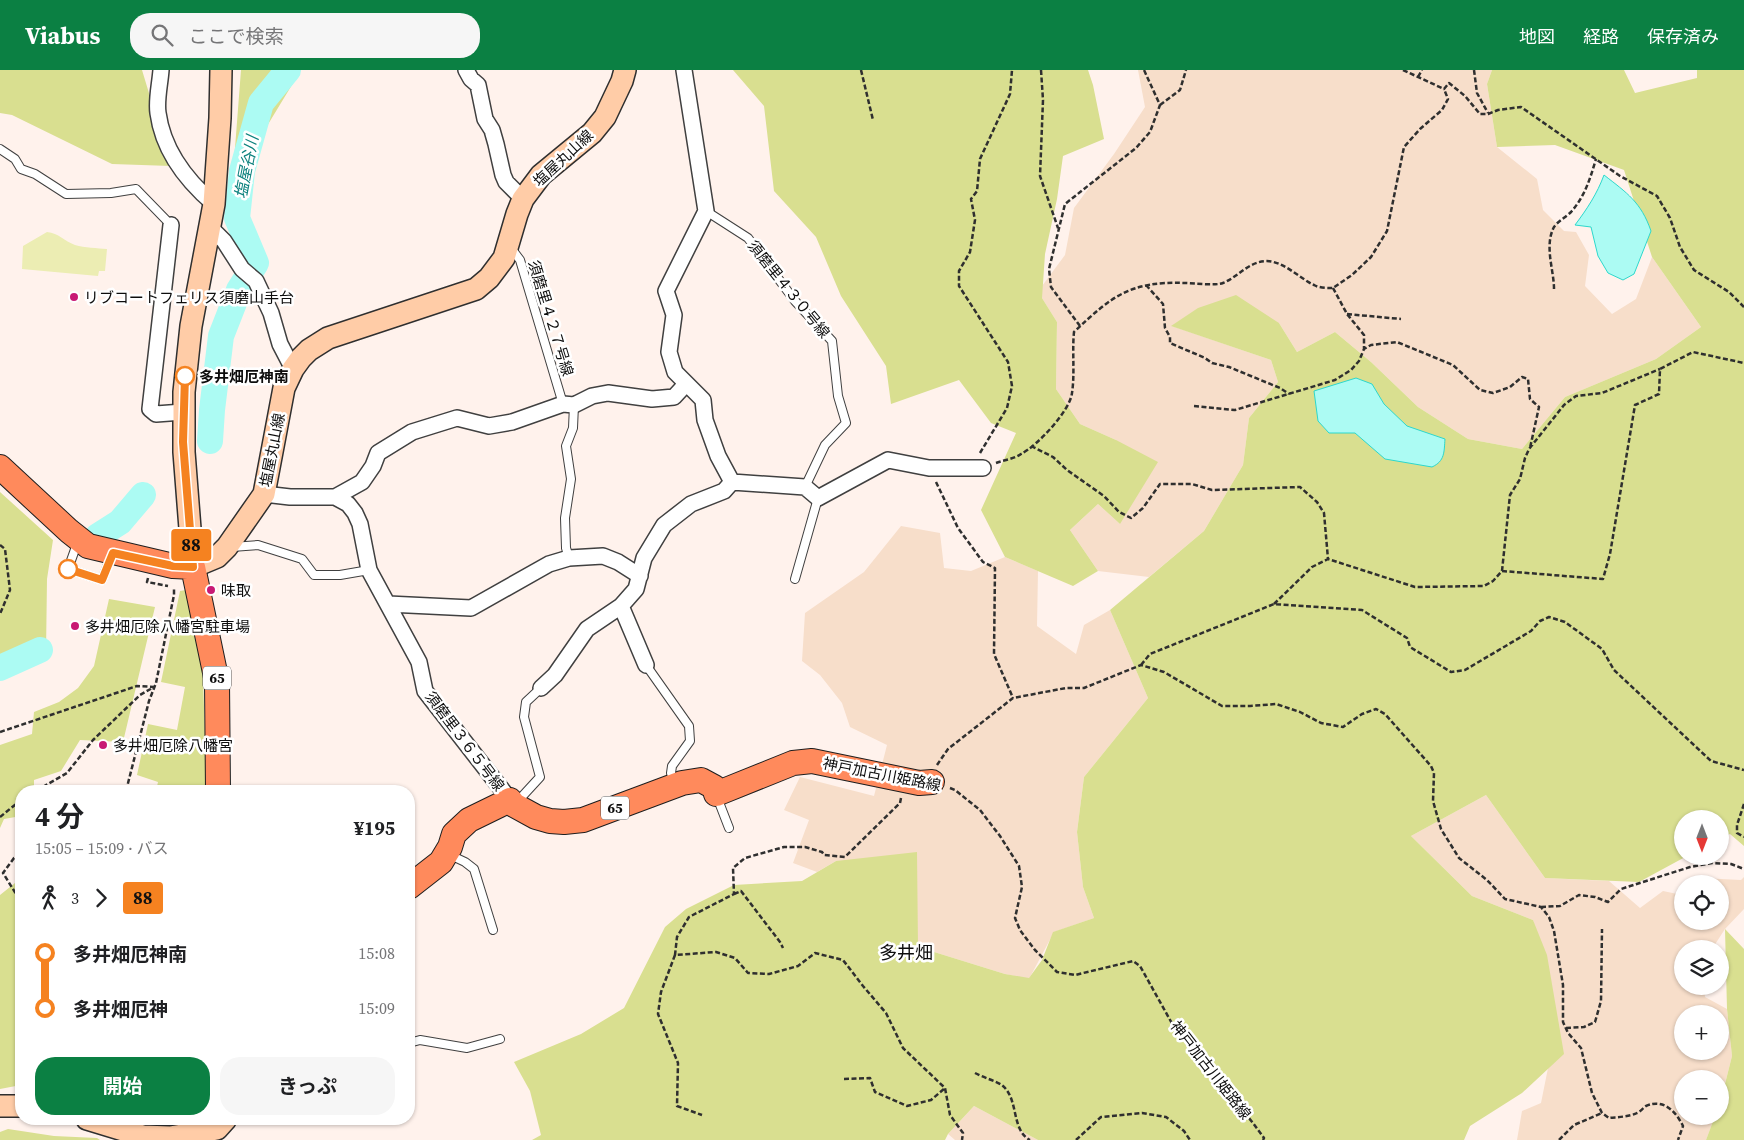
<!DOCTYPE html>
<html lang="ja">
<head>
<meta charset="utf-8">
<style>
	:root { --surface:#fff; --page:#f6f6f6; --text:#202124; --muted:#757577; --accent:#0b8043 }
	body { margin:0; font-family:"Source Serif 4","Noto Sans JP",serif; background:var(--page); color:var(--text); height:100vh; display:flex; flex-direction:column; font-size:19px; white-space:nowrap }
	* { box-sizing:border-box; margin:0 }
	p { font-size:16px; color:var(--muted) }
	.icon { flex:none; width:28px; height:28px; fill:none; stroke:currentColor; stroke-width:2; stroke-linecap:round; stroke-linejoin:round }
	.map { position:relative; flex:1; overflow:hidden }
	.sheet { position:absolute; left:15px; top:715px; width:400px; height:340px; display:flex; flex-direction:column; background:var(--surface); border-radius:20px; box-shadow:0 1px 4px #0004 }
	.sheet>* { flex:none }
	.badge { padding:0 10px; border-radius:4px; font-size:18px; line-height:32px }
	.needle { width:32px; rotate:180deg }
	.buttons { position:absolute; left:1674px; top:740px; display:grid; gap:10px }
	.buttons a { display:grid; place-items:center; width:55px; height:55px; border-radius:50%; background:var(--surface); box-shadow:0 1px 4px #0004; font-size:25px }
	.map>.badge { position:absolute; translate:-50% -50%; box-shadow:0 0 0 2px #fff }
	.legs { display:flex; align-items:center; gap:8px; height:55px; padding:0 20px; font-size:16px }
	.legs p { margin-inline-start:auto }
	.headline { display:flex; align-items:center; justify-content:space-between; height:85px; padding:0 20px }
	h1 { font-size:28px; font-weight:700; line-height:38px }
	.button { display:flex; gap:10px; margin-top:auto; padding:10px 20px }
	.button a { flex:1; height:58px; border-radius:20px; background:var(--accent); color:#fff; font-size:20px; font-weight:700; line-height:58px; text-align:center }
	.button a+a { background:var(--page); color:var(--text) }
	ul { padding:0 20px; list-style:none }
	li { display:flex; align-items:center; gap:18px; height:55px; font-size:19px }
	li i { display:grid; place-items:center; width:8px; height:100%; margin:0 6px; background:currentColor }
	li i::after { content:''; width:12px; height:12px; margin:-6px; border:4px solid; border-radius:50%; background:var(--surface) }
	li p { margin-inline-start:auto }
	li:first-child i { background:linear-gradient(#0000 50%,currentColor 0) }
	li:last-child i { background:linear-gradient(currentColor 50%,#0000 0) }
	header { display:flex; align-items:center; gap:30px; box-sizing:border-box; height:70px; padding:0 25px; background:var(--accent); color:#fff }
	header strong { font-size:24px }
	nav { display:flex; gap:28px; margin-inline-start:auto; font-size:18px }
	.search { width:350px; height:45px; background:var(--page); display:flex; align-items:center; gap:12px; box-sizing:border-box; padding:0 18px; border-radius:20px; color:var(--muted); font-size:19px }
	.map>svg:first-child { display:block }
</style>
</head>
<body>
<header>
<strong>Viabus</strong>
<div class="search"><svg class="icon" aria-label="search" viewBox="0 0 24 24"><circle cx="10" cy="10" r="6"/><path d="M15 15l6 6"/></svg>ここで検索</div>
<nav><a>地図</a><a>経路</a><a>保存済み</a></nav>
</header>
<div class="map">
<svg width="1744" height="1070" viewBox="0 0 1744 1070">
	<rect width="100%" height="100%" fill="#fff2ec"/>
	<path fill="#f7deca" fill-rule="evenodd" d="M1138,0h354l-5,14 10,63 40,32 6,31 21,21 12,1 13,23 -4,31 27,28 24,-15 16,-42 49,70 -45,32 -91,38 -43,52 -54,-10 -50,-32 -47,-45 -36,-30 -38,20 -18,-29 -107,3 99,34 7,22 -29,36 -6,47 -39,66 -55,46 -51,-6 -28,-41 28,-26 22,20 -4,-84 -36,-16 -24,-35 1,-67 -15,-24v-12l23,-31 9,-47 40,-54 31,-47z
		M901,456l39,7 4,35 27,3 34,-14 33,14 -1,55 39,28 8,-29 26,-15 38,88 -64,79 -7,55 6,55 11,31 -40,14 -25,47 -24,-5 -87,-27 -82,-86 -19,11 -24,-9 16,-43 -25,-10 16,-33 74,19 13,-51 -37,-18 -8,-24 -22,-28 -18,-14 3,-48 59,-41z
		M1486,725l59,83 64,3 31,27 23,-17 19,4v26h38v-37h-19v-6l40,2 3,-3v32l-19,20 -13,20h-30v37h22l1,11 22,12 5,47 -12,48v-25h-38v37h33l-9,24h-189l5,-29 19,-8 7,-35 15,-14 -30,-134 -61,-24 -61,-60zM1682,944h38v37h-38z
		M974,1036l64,34h-83l-7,-6z"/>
	<path fill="#ecedb3" d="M47,162c12,1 17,9 28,13 10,3 22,3 32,4l-2,22h-6l-1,5 -76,-7 1,-23z"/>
	<path fill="#d9df90" d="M0,0h142l29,96 -59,-2 -100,-49 -12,-2z
		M241,0h60l-34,56 -33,35z
		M733,0h355l5,15 11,54 -41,17 -6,43 -12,55 -3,44 15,24 -1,67 24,35 36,16 42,22 -38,62 -22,-20 -28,26 28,41 -25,15 -68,-29 -24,-47 35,-77 -25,-10 -32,-43 -68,24 -5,-38 -45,-70 -25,-59 -42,-46 -10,-85z
		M1492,0h132l11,23 62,-15v-8h47v776l-14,-12 -10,5v-20h-38v37h5l-48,26 -94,-4 -59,-83 -75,41 61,60 61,24 14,35 17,99 -42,39 -52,33 -6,14h-426l-64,-34 -26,28 -3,6h-413l9,-5 -11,-44 -16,-29 67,-28 43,-26 41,-81 21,-18 48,-24 68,-4 34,-20 81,-9 1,95 87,27 24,4 13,-18 11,-28 41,-14 -11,-31 -6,-55 7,-55 64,-79 -38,-88 94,-79 39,-66 6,-47 29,-36 -7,-22 -100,-34 27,-18 38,-13 43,28 18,29 38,-20 36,30 47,45 50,32 54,10 43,-52 91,-38 45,-32 -49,-70 -28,-87 -69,-25 -58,2 -10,-63z
		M0,422l53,48 -6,39 -1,74 -17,14 -29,8z
		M186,520l16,61 5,140h-51l2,-9 -21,-7 11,-51 29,6 8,-43 -24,-5 19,-91z
		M109,529l46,8 -32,135 -43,-2 -19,31 -27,9v11h-13v25l-17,3 -4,9v-83l32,-11 2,-22 25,-10 19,-14 16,-22z
		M21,795v220l-21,4v-194l15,-12z
		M1725,859l19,20v191h-38l9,-24h5v-12l12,-48 -5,-47z
		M8,1059l46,7 43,2 3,2h-100v-8z"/>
	<path fill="#acfbf3" stroke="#2dd8cc" d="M1604,105c23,18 37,27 47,56l-17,43 -11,6 -15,-7 -10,-17 -7,-29 -16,-2c12,-16 22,-31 29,-50z
		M1356,308l16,6 12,20 23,22 38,13c-1,13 0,22 -13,28l-47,-8 -30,-26h-26l-11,-12 -4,-30z"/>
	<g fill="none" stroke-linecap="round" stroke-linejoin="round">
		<path stroke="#acfbf3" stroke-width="26" d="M210,371l2,-31 9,-74 18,-46 17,-27 -19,-45 5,-47 19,-68 27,-33
			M98,466l22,-14 23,-27
			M0,598l40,-18"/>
		<defs>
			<path id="lane" d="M0,79l15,10 6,10 14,5 31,20 45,-1 25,-4 35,36
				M706,141l42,27 47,63 37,40 6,55 8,27 -21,22 -20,42
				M511,178l9,12 43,144
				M78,471l-10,28 34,11 10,-26
				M232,477l26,-2 44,14 12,16h26l29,-5
				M569,488l-3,-10 -1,-30 6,-39 -5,-33 7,-18 1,-23
				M795,509l23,-81
				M646,595l43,61 1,15 -18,25 -1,7 3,10
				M717,727l12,31
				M517,732l23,-25 -16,-60 2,-15 15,-14
				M448,784l17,8 9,7 19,61
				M409,973l11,-3 47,8 33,-9"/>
			<path id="street" d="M161,0c-1,14 -5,30 -3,43 5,37 29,68 56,91
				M466,0l5,9 7,6 7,34 7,11 4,14 7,31 3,7 17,17
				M684,0l22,141 -40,80 8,24 -5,37 6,20 28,28 2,20 13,36 14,26
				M171,155l-21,184 6,5 27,-2
				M210,157l14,14 18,28 14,12 15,32 9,31 13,25
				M264,424l26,3h45l27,-15 11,-16 5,-13 34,-21 45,-14 32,8 23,-4 51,-18 11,1 18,-9 16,-3 44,6 22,-2 12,-13
				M335,427l13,7 7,9 5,11 9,46 50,92 6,29 85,109
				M388,534l83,4 78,-44 20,-6 34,-2 15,6 22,14
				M621,536l25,59
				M541,618l14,-13 32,-46 34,-23 15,-17 8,-31 20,-33 27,-21 33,-13 8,-9 73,5 13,11 70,-38 41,8h54"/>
			<path id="secondary" d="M221,0l-1,48 -6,86 -23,122 -7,66v60l9,115 24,-10 10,-10 37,-53 20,-106 9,-19 8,-11 8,-8 19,-12 148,-49 13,-11 15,-20 13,-44 6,-15 18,-24 51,-42 13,-16 17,-36 3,-11
				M0,1036h21
				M87,1049l56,17 27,1 47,-8 9,-10"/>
			<path id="primary" d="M0,397l69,64 19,15 85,20 20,1 24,115 1,109
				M409,817l32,-25 9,-15 4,-13 15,-14 41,-20 4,5 22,12 14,4 14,1 19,-2 99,-37 19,-3 13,7 2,7 77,-31 19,-2 107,22 13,-1"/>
		</defs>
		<use href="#lane" stroke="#404040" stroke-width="10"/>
		<use href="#street" stroke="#404040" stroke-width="18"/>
		<use href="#secondary" stroke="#2f2f2f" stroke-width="24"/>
		<use href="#primary" stroke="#1e1e1e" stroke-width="26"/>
		<path stroke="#2f2f2f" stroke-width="2.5" stroke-dasharray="5 2.5" stroke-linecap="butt" d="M861,0l12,50
			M1041,0l2,30 -3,76 18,52
			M1403,0l41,19 5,-6 16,13 15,18h8l10,-4 23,-3 99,69 37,20 13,22 10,29 14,23 35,22 15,15
			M1474,0l3,23 11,20
			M1418,7l4,-7
			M1160,35l20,-15 6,-20
			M1146,215l17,19 2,24 5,9v6l35,15 7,5 17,4 51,21 9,6
			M1333,218l14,26 17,21v14
			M1554,219c0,-19 -10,-43 0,-62 3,-5 12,-10 17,-15 14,-16 19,-33 25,-53
			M1347,244l54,5
			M1080,256l-29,-39 -2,-18 16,-65 71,-56 14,-16 10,-27 -16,-35
			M1194,336l41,4 100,-30 16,-10 8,-9 5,-12 7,-4 26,-3 56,23 27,25 13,3 17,-6 12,-10 6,2 2,20 9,8 -9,41
			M1031,376l22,11 14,13 37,26 15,16 12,6 12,-10 17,-24h32l20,6 88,-3 17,15 7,11 4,46
			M980,383l27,-45 5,-22 -4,-24 -49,-76v-15l11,-19 5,-32 -4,-21 6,-8 3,-32 30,-65 2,-24
			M996,393c8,-3 18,-4 25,-9 16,-8 49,-43 51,-61 3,-20 0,-41 2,-61 38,-36 56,-51 111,-49 9,0 31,3 38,0 15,-6 26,-22 44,-22 18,1 32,17 47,24 5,3 13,3 19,3l19,-13 19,-18 16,-26 17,-84 16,-18 22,-19 6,-11 -4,-10
			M936,412l22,46 25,34 12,6 -1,86 19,44
			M0,475l5,4 5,41 -10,24
			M1502,501l101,8 7,-25 25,-149 24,-11 1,-25 33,-17 51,11
			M148,508l-1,4 21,4
			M1274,534l38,-37 16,-8 87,28 69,-1 9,-5 9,-10 8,-76 10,-16 5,-21 4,-9 35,-44 12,-9 26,-3 58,-24
			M1141,595l9,-11 124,-50 88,6 45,28 3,9 41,25 14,-2 66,-39 9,-10 9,-4 16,5 37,27 12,21 97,91 33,9
			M0,662l137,-46 17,1 -14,8 -47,45 -26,33 -31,18
			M937,695l11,-16 65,-51 53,-10h18l57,-23 23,7 58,34h28l26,-2 24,8 21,11 22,4 19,-13 14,-5 9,5 46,52 3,7 -1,28 8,28 18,29 28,22 18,19 36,8 8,10 5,14 9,54v37l5,11 13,15 11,45 10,20 7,5c8,-1 20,-1 28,-5 3,-1 6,-5 9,-7 18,-8 30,6 37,20l-5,14
			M950,718l5,2 25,20 20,26 19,30 3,21 -7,31 5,12 15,20 22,22 18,3 58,-14 7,5 34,61 79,96 11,15 -1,2
			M126,721l23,-90 7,-18 18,-88v-8
			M901,728l-1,5 -55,54 -21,-2 -2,-3 -17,-5h-21l-39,11 -12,10 1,26 -45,23 -12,20 -2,18 41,-3 19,6 13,15 21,1 29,-8 17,-13 28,7 20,26 23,27 17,35 42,40 5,27 13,18 -1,7
			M1744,734l-7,21v8l7,4
			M0,747l21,-17
			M21,785l-7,3 -11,15 18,29
			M734,824l7,-3 39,51 3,6
			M1541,837l19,-1 19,-11 16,2 13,5 13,-13 69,-22 22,-4 19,1 13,5
			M675,885l-14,37 -3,22 20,49 -1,43 25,9
			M1566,958l18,-1 11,-5 6,-21 1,-72
			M975,1003c9,5 22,8 28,13 16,14 8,44 27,54
			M844,1009l26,-1 5,14 32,14 24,-6 14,-12
			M1076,1070l25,-23 41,-4 24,4 18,14 6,9
			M1559,1070l15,-15 28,-12"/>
		<use href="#lane" stroke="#fff" stroke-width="8"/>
		<use href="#street" stroke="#fff" stroke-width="15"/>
		<use href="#secondary" stroke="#ffcca7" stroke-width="21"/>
		<use href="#primary" stroke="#ff8a5c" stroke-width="24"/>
	</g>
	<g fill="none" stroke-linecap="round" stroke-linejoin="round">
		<defs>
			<path id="line-1" d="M68,499l34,11 11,-27 60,13 20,1 -10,-125 2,-66"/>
		</defs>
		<use href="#line-1" stroke="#fff" stroke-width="11"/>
		<use href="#line-1" stroke="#f58220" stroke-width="8"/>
	</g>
	<g fill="#c81974" stroke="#fff" stroke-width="2">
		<circle cx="74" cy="227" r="5"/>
		<circle cx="211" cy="520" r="5"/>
		<circle cx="75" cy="556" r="5"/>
		<circle cx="103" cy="675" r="5"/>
	</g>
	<g fill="#fff" stroke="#f58220" stroke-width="2.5">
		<circle cx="185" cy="306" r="9"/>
		<circle cx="68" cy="499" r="9"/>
	</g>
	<g text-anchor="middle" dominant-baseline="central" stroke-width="5" stroke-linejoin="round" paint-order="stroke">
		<g fill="#fff" stroke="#565656" stroke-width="1">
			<rect x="203" y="596.5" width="28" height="23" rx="4"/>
			<rect x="601" y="726.5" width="28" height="23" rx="4"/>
		</g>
		<g font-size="14" font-weight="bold" fill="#0d0d0d">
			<text x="217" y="608">65</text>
			<text x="615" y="738">65</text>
		</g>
		<g font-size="15" fill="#0d0d0d" stroke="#fff">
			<text transform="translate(563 88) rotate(-43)">塩屋丸山線</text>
			<text transform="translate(789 219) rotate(51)">須磨里４３０号線</text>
			<text transform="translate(551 248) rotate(73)">須磨里４２７号線</text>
			<text transform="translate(272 380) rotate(-79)">塩屋丸山線</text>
			<text transform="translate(465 671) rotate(53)">須磨里３６５号線</text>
			<text transform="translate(882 704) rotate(11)">神戸加古川姫路線</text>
			<text transform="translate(1211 1000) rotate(52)">神戸加古川姫路線</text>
		</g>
		<g font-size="15" fill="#0d0d0d" stroke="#fff" text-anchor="start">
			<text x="84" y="227">リブコートフェリス須磨山手台</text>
			<text x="221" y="520">味取</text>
			<text x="85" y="556">多井畑厄除八幡宮駐車場</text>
			<text x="113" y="675">多井畑厄除八幡宮</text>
		</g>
		<g font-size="15" font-weight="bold" fill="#0d0d0d" stroke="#fff" text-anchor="start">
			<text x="199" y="306">多井畑厄神南</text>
		</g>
		<g font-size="16" font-style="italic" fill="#0d827e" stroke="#fff">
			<text transform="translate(246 97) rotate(-79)">塩屋谷川</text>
		</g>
		<g font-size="18" fill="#0d0d0d" stroke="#fff">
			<text x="906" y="882">多井畑</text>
		</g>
	</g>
</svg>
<div class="buttons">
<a><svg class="needle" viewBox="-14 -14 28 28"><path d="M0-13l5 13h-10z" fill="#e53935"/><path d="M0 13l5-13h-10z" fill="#757577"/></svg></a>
<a><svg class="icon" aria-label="locate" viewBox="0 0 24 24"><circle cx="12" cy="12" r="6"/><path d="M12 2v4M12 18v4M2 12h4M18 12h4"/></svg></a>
<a><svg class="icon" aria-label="layers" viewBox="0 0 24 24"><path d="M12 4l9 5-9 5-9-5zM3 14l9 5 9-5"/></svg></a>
<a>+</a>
<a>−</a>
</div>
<b class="badge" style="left:191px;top:475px;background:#f58220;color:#111">88</b>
<section class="sheet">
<div class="headline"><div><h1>4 分</h1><p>15:05 – 15:09 · バス</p></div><b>¥195</b></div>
<div class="legs"><svg class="icon" aria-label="walk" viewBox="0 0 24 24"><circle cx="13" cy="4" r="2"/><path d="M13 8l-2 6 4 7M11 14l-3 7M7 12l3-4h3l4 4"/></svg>3<svg class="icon" aria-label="forward" viewBox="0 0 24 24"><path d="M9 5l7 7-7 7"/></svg><b class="badge" style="background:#f58220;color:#111">88</b></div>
<ul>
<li><i style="color:#f58220"></i><b>多井畑厄神南</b><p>15:08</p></li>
<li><i style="color:#f58220"></i><b>多井畑厄神</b><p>15:09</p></li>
</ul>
<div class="button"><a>開始</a><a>きっぷ</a></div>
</section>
</div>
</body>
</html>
